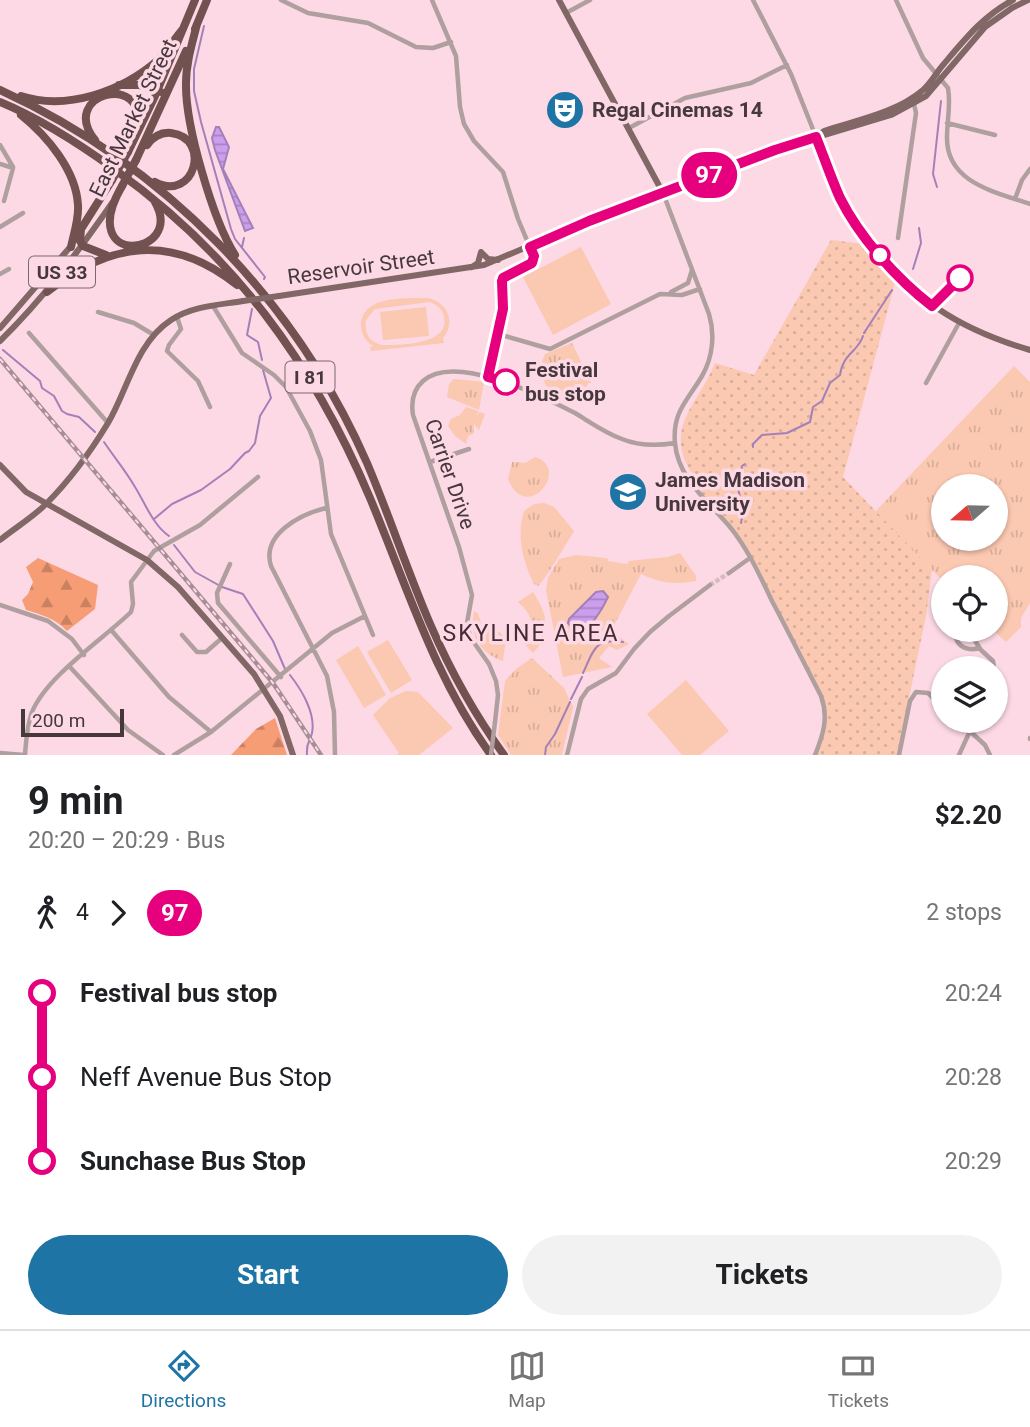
<!DOCTYPE html>
<html lang="en">
<head>
<meta charset="utf-8">
<style>
	:root { --surface:#fff; --page:#f2f2f2; --text:#202124; --muted:#757577; --line:#e0e0e0; --accent:#1e75a5 }
	body { margin:0; font-family:Roboto,sans-serif; background:var(--page); color:var(--text); height:100vh; display:flex; flex-direction:column; font-size:26px; white-space:nowrap }
	* { box-sizing:border-box; margin:0 }
	p { font-size:23px; color:var(--muted) }
	.icon { flex:none; width:38px; height:38px; fill:none; stroke:currentColor; stroke-width:2; stroke-linecap:round; stroke-linejoin:round }
	.map { position:relative; height:755px; overflow:hidden }
	.details { display:flex; flex-direction:column; background:var(--surface); flex:1 }
	.details>* { flex:none }
	.badge { padding:0 14px; border-radius:23px; font-size:24px; line-height:46px }
	.needle { width:46px; rotate:250deg }
	.fabs { position:absolute; left:931px; top:474px; display:grid; gap:14px }
	.fabs a { display:grid; place-items:center; width:77px; height:77px; border-radius:50%; background:var(--surface); box-shadow:0 2px 5px #0004; font-size:35px }
	.scale { position:absolute; left:21px; bottom:18px; width:103px; box-sizing:border-box; padding-left:7px; border:4px solid #46383d; border-top:0; font-size:19px; line-height:24px; white-space:nowrap; color:#46383d; -webkit-text-stroke:5px #fcd9e4; paint-order:stroke }
	.map>.badge { position:absolute; translate:-50% -50%; box-shadow:0 0 0 4px #fff }
	.legs { display:flex; align-items:center; gap:10px; height:77px; padding:0 28px; font-size:23px }
	.legs p { margin-inline-start:auto }
	.headline { display:flex; align-items:center; justify-content:space-between; height:119px; padding:0 28px }
	h1 { font-size:38px; font-weight:700; line-height:52px }
	.button { display:flex; gap:14px; margin-top:auto; padding:14px 28px }
	.button a { flex:1; height:80px; border-radius:42px; background:var(--accent); color:#fff; font-size:28px; font-weight:700; line-height:80px; text-align:center }
	.button a+a { background:var(--page); color:var(--text) }
	ul { padding:0 28px; list-style:none }
	li { display:flex; align-items:center; gap:24px; height:84px; font-size:26px }
	li i { display:grid; place-items:center; width:10px; height:100%; margin:0 9px; background:currentColor }
	li i::after { content:''; width:18px; height:18px; margin:-9px; border:5px solid; border-radius:50%; background:var(--surface) }
	li p { margin-inline-start:auto }
	li:first-child i { background:linear-gradient(#0000 50%,currentColor 0) }
	li:last-child i { background:linear-gradient(currentColor 50%,#0000 0) }
	.tabs { display:flex; justify-content:space-around; align-items:center; height:98px; border-top:2px solid var(--line); background:var(--surface); font-size:19px; color:var(--muted) }
	.tabs a { display:grid; justify-items:center; gap:4px }
	.tabs .current { color:var(--accent) }
	.map>svg:first-child { display:block }
</style>
</head>
<body>
<div class="map">
<svg width="1030" height="755" viewBox="0 0 1030 755">
	<defs>
		<pattern id="grass-tufts" width="24" height="20" patternUnits="userSpaceOnUse" patternTransform="scale(1.75)"><rect width="24" height="20" fill="#fbc8b1"/><path d="M3 7l-1-3M5 7V3M7 7l1-3M15 17l-1-3M17 17v-4M19 17l1-3" fill="none" stroke="#d8ad99"/></pattern>
		<pattern id="forest-firs" width="22" height="20" patternUnits="userSpaceOnUse" patternTransform="scale(1.75)"><rect width="22" height="20" fill="#f69d75"/><path d="M5 1l3.5 6h-7zM16 11l3.5 6h-7z" fill="#c98161"/></pattern>
		<pattern id="garden-dots" width="8" height="8" patternUnits="userSpaceOnUse" patternTransform="scale(1.75)"><rect width="8" height="8" fill="#fbc8b1"/><path d="M2 2h.1M6 6h.1" fill="none" stroke="#d8ad99" stroke-width="1.8" stroke-linecap="round"/></pattern>
		<pattern id="water-rules" width="6" height="5" patternUnits="userSpaceOnUse" patternTransform="scale(1.75)"><rect width="6" height="5" fill="#cc9fee"/><path d="M0 2.5h6" fill="none" stroke="#a783c2"/></pattern>
	</defs>
	<rect width="100%" height="100%" fill="#fcd9e4"/>
	<path fill="url(#grass-tufts)" fill-rule="evenodd" d="M572,343l19,40h-3l-4,10 2,2c-28,16 -54,-14 -41,-41z
		M1014,366l16,16v221l-9,15v9l-15,15 -13,-12h3v-52h-53v3l-68,-69zM943,486h53v53h-53z
		M454,379l30,3 -5,28 -32,-13 2,-13z
		M466,407l12,4 -1,5 2,-4 6,2 -6,16 -5,-6v9l-6,3 -2,8 -11,-8 -7,-10 3,-7 9,-4z
		M535,457c37,11 -9,68 -27,22l4,-17 13,1z
		M544,503l10,4 20,24c-6,10 -31,52 -36,55l-4,-2c-11,-22 -18,-49 -10,-73l10,-7z
		M680,553l16,23v5c-22,4 -35,2 -55,-7l-30,57 18,13 -12,6 -8,-4 -10,12 13,9 -49,10 -17,-87 2,-12 11,-19 18,-4 29,3 2,1v2l19,3 2,-3 39,-4z
		M533,592c14,22 20,40 0,61l-10,-11c14,-16 9,-28 -5,-40z
		M474,611l4,3 6,17 12,-2 10,9 -3,23c-23,-8 -34,-26 -29,-50z
		M532,658l32,30 9,19 -11,48h-51l-13,-20 7,-54 12,-13z"/>
	<path fill="url(#forest-firs)" d="M38,558l60,27 -3,24 -28,22c-12,-13 -25,-16 -41,-21l-4,-10 6,-6 5,-12 -7,-15z
		M275,718l12,37h-56l25,-26z"/>
	<path fill="url(#garden-dots)" d="M831,240l33,4 31,39 -52,194 89,93 -6,46 -29,139h-83l11,-27v-20l-75,-150 -19,-30 -40,-44 3,-7c-33,-49 4,-71 21,-114l39,12z"/>
	<path fill="#fbc8b1" fill-rule="evenodd" d="M581,247l30,57 -58,31 -30,-58z
		M428,298c20,5 28,24 15,40l1,5 -73,8 -1,-4 3,-1c-8,-6 -13,-13 -12,-24 4,-27 47,-24 67,-24zM430,302c7,3 13,7 14,15 6,28 -44,28 -62,28 -13,-3 -18,-12 -16,-25l9,-11z
		M426,307l3,29 -46,4 -3,-28z
		M388,640l24,40 -21,13 -24,-41z
		M358,646l28,49 -22,13 -28,-48z
		M686,680l43,51 -29,24h-18l-35,-41z
		M406,691l12,1 35,36 -34,27h-22l2,-2 -26,-38 17,-17z"/>
	<path fill="url(#water-rules)" stroke="#a480b9" stroke-width="2" d="M216,127h3l10,20 -6,22 30,59 -8,3 -30,-81 -3,-12z
		M603,591l5,6c-6,13 -18,33 -31,37l-9,-11 1,-4 27,-27z"/>
	<g fill="none" stroke-linecap="round" stroke-linejoin="round">
		<path stroke="#a480b9" stroke-width="2" d="M204,26l-10,43v22l7,31 30,107 4,10 30,38 -1,2
			M937,187l-4,-13 8,-73
			M242,247l2,-9
			M913,269l8,-26 -2,-15
			M252,309l-5,26 11,7 4,18
			M864,333l28,-43
			M3,350l37,31 2,7 12,8 8,15 5,3 12,3 16,15
			M104,442c10,15 22,29 31,45 10,16 18,38 34,49
			M753,447v-3l9,-9 25,-2 23,-11 3,-15 9,-6 8,-18 10,-8c3,-22 18,-23 23,-39
			M154,519l18,-15 29,-14 29,-21 15,-16 4,-2 6,-8 5,-27 11,-18 -8,-28
			M741,523l2,-11 -5,-24 4,-22 3,-2
			M174,545l21,27 27,15 21,7 30,47 12,28
			M583,673c11,-23 11,-35 40,-31
			M290,675c11,14 26,38 22,58 -2,10 -6,8 -5,22
			M571,699l11,-22
			M545,755l1,-8 9,-13 15,-32"/>
		<path stroke="#d8b9c3" stroke-width="4.5" stroke-dasharray="4.5 2" stroke-linecap="butt" d="M710,585l19,-12"/>
		<path stroke="#af9f9f" stroke-width="4.5" d="M281,0l27,13 60,10 48,24 17,1 18,-6
			M432,0l24,56 4,51 4,17 10,17 29,31 15,47 16,38 -3,7 -28,14 -1,3 1,28 -15,68
			M753,0l38,74 25,63
			M896,0l27,58 25,30c3,16 -1,33 -1,49 -1,46 49,55 83,67
			M566,13l24,-13
			M947,123l48,12
			M629,128l56,-30 66,-15 36,-18
			M0,145l13,22
			M0,164l13,4 -9,33
			M663,193l46,121c6,20 4,43 -7,62 -14,24 -30,36 -27,67 3,36 33,58 55,84 18,22 30,49 42,74 17,32 33,64 49,95 8,22 2,39 -6,59
			M1015,199l7,-19 8,-11
			M0,227l23,-14
			M898,238l18,-125 -2,-9
			M0,274l9,-5
			M671,292l17,-9 4,-13
			M933,305l27,-28
			M213,306l29,47 32,22 12,12 24,44 11,29 10,74 42,101
			M98,312l36,11 20,12
			M177,317l4,12 -12,16 -2,6 31,30 12,26
			M29,333l79,90
			M498,334l52,15 110,-55 22,1 18,-6
			M926,383l33,-60
			M430,462l39,-13
			M326,508c-25,6 -65,26 -55,58l56,110 7,36 1,43
			M230,564l-13,29 1,10 63,74
			M729,573l21,-15
			M0,605l48,16 24,18 12,16
			M960,630l-4,8c3,10 13,13 23,10
			M968,630l13,20 12,11 1,7
			M112,631l57,66 42,35
			M182,635l15,17h9l16,-14
			M70,667l58,63 35,25
			M959,721l26,24 5,10
			M495,722l3,-27 -2,-14 -7,-17 -19,-27 -3,-14 5,-28 -13,-48 -46,-132c-2,-12 0,-25 10,-34 32,-29 120,16 152,32 15,9 30,20 47,26 17,7 35,7 53,4
			M1030,739v-1
			M0,753l24,2
			M25,755c1,-15 2,-29 7,-43 15,-36 70,-72 99,-100l2,-8 -2,-22 23,-31 46,-26 58,-48
			M174,755l37,-23 121,-99 33,-17
			M567,755l14,-56 7,-10 28,-16 18,-24 16,-17 19,-16 41,-31
			M899,755l11,-54 6,-9 12,1 15,14
			M959,755l11,-24"/>
		<path stroke="#816766" stroke-width="6" d="M559,0l104,193
			M818,136l6,-5c33,-11 72,-18 99,-41 8,-7 13,-17 20,-25 22,-26 40,-49 70,-65
			M816,137c8,20 15,40 24,60 7,14 17,27 27,40 43,61 91,92 163,113
			M472,267l6,-4 3,-11 7,7 10,1
			M279,296l205,-31 100,-42 191,-73 116,-35 35,-19 59,-69 27,-19 16,-8
			M0,328l71,-82
			M0,341c43,-42 78,-89 112,-138
			M0,465l26,27 121,68 31,27 76,87 26,42 13,39
			M0,540c15,-12 33,-23 46,-36 23,-23 45,-53 62,-81 20,-34 28,-80 63,-103 21,-14 48,-15 72,-19"/>
		<path stroke="#715251" stroke-width="8" d="M197,24c-5,20 -11,39 -11,59 -1,42 27,137 49,172
			M195,29l12,-29
			M119,85h20l22,7
			M0,90c164,75 295,209 367,373 23,54 41,110 64,163 20,46 44,89 73,129
			M21,96c46,15 102,-5 137,-36 9,-9 16,-20 24,-30
			M0,102c41,17 78,41 114,67 119,85 199,194 256,329 37,88 64,179 121,257
			M21,115c26,21 55,55 57,90 1,14 -4,28 -7,42
			M95,140c-37,-46 51,-69 43,-13
			M147,145c6,-8 14,-13 24,-12 41,5 24,70 -16,49
			M128,152l27,-56 40,-96
			M136,160l50,-109
			M122,186c-48,83 64,71 33,16
			M106,255l-23,-9 -3,-5 1,-12 31,-49
			M47,292c62,-50 125,-59 190,-7"/>
		<defs>
			<path id="rail" d="M0,359l273,324 48,72"/>
		</defs>
		<use href="#rail" stroke="#a78e96" stroke-width="4.5"/>
		<use href="#rail" stroke="#fcd9e4" stroke-width="2" stroke-dasharray="5" stroke-linecap="butt"/>
		<path stroke="#af9f9f" stroke-width="4.5" d="M491,755l4,-33"/>
		<path stroke="#816766" stroke-width="6" d="M243,301l36,-5"/>
		<path stroke="#715251" stroke-width="8" d="M112,180l16,-28
			M122,186l14,-26"/>
	</g>
	<g fill="none" stroke-linecap="round" stroke-linejoin="round">
		<defs>
			<path id="line-1" d="M506,382l-18,-5 15,-68 -1,-28 1,-3 29,-15 2,-7 -4,-9 59,-26 186,-71 41,-13c8,20 15,41 24,61 20,40 57,81 92,108l28,-28"/>
		</defs>
		<use href="#line-1" stroke="#fff" stroke-width="16"/>
		<use href="#line-1" stroke="#e6007e" stroke-width="10"/>
	</g>
	<defs>
		<symbol id="theatre-disc" viewBox="-11 -11 22 22"><circle r="9.5" fill="#1e75a5" stroke="#fcd9e4"/><path d="M-5-5.5Q0-4 5-5.5V0Q5 5 0 6Q-5 5-5 0ZM-3.3-2.5H-1v1.5H-3.3ZM1-2.5H3.3v1.5H1ZM-2.8 1Q0 5.5 2.8 1Z" fill="#fff"/></symbol>
		<symbol id="university-disc" viewBox="-11 -11 22 22"><circle r="9.5" fill="#1e75a5" stroke="#fcd9e4"/><path d="M0-5L7-2L0 1L-7-2ZM-4 1L0 2.5L4 1V4Q0 6-4 4Z" fill="#fff"/></symbol>
	</defs>
	<g fill-rule="evenodd">
		<use href="#theatre-disc" x="543" y="88" width="44" height="44"/>
		<use href="#university-disc" x="606" y="470" width="44" height="44"/>
	</g>
	<g fill="#fff" stroke="#e6007e" stroke-width="3.5">
		<circle cx="880" cy="255" r="9"/>
		<circle cx="960" cy="278" r="12"/>
		<circle cx="506" cy="382" r="12"/>
	</g>
	<g text-anchor="middle" dominant-baseline="central" stroke-width="7" stroke-linejoin="round" paint-order="stroke">
		<g fill="#fcd9e4" stroke="#7d686f" stroke-width="2">
			<rect x="29" y="256.5" width="66" height="31" rx="5"/>
			<rect x="285.5" y="361.5" width="49" height="31" rx="5"/>
		</g>
		<g font-size="19" font-weight="bold" fill="#46383d">
			<text x="62" y="272">US 33</text>
			<text x="310" y="377">I 81</text>
		</g>
		<g font-size="21" font-weight="bold" fill="#46383d" stroke="#fcd9e4" text-anchor="start">
			<text x="592" y="110">Regal Cinemas 14</text>
			<text x="655" y="480">James Madison<tspan x="655" dy="24">University</tspan></text>
		</g>
		<g font-size="21" fill="#46383d" stroke="#fcd9e4">
			<text transform="translate(133 118) rotate(-64)">East Market Street</text>
			<text transform="translate(361 267) rotate(-8)">Reservoir Street</text>
			<text transform="translate(450 474) rotate(71)">Carrier Drive</text>
		</g>
		<g font-size="21" font-weight="bold" fill="#46383d" stroke="#fcd9e4" text-anchor="start">
			<text x="525" y="370">Festival<tspan x="525" dy="24">bus stop</tspan></text>
		</g>
		<g font-size="23" letter-spacing="2" fill="#452b34" stroke="#fcd9e4">
			<text x="531" y="633">SKYLINE AREA</text>
		</g>
	</g>
</svg>
<div class="fabs">
<a><svg class="needle" viewBox="-14 -14 28 28"><path d="M0-13l5 13h-10z" fill="#e53935"/><path d="M0 13l5-13h-10z" fill="#757577"/></svg></a>
<a><svg class="icon" aria-label="locate" viewBox="0 0 24 24"><circle cx="12" cy="12" r="6"/><path d="M12 2v4M12 18v4M2 12h4M18 12h4"/></svg></a>
<a><svg class="icon" aria-label="layers" viewBox="0 0 24 24"><path d="M12 4l9 5-9 5-9-5zM3 14l9 5 9-5"/></svg></a>
</div>
<div class="scale">200 m</div>
<b class="badge" style="left:709px;top:175px;background:#e6007e;color:#fff">97</b>
</div>
<section class="details">
<div class="headline"><div><h1>9 min</h1><p>20:20 – 20:29 · Bus</p></div><b>$2.20</b></div>
<div class="legs"><svg class="icon" aria-label="walk" viewBox="0 0 24 24"><circle cx="13" cy="4" r="2"/><path d="M13 8l-2 6 4 7M11 14l-3 7M7 12l3-4h3l4 4"/></svg>4<svg class="icon" aria-label="forward" viewBox="0 0 24 24"><path d="M9 5l7 7-7 7"/></svg><b class="badge" style="background:#e6007e;color:#fff">97</b><p>2 stops</p></div>
<ul>
<li><i style="color:#e6007e"></i><b>Festival bus stop</b><p>20:24</p></li>
<li><i style="color:#e6007e"></i><span>Neff Avenue Bus Stop</span><p>20:28</p></li>
<li><i style="color:#e6007e"></i><b>Sunchase Bus Stop</b><p>20:29</p></li>
</ul>
<div class="button"><a>Start</a><a>Tickets</a></div>
</section>
<nav class="tabs">
<a class="current"><svg class="icon" aria-label="directions" viewBox="0 0 24 24"><path d="M12 3l9 9-9 9-9-9zM9 14v-3h6M13 9l2 2-2 2"/></svg>Directions</a>
<a><svg class="icon" aria-label="map" viewBox="0 0 24 24"><path d="M3 6l6-2 6 2 6-2v14l-6 2-6-2-6 2zM9 4v14M15 6v14"/></svg>Map</a>
<a><svg class="icon" aria-label="tickets" viewBox="0 0 24 24"><path d="M3 7h18v10H3zM15 7v10"/></svg>Tickets</a>
</nav>
</body>
</html>
